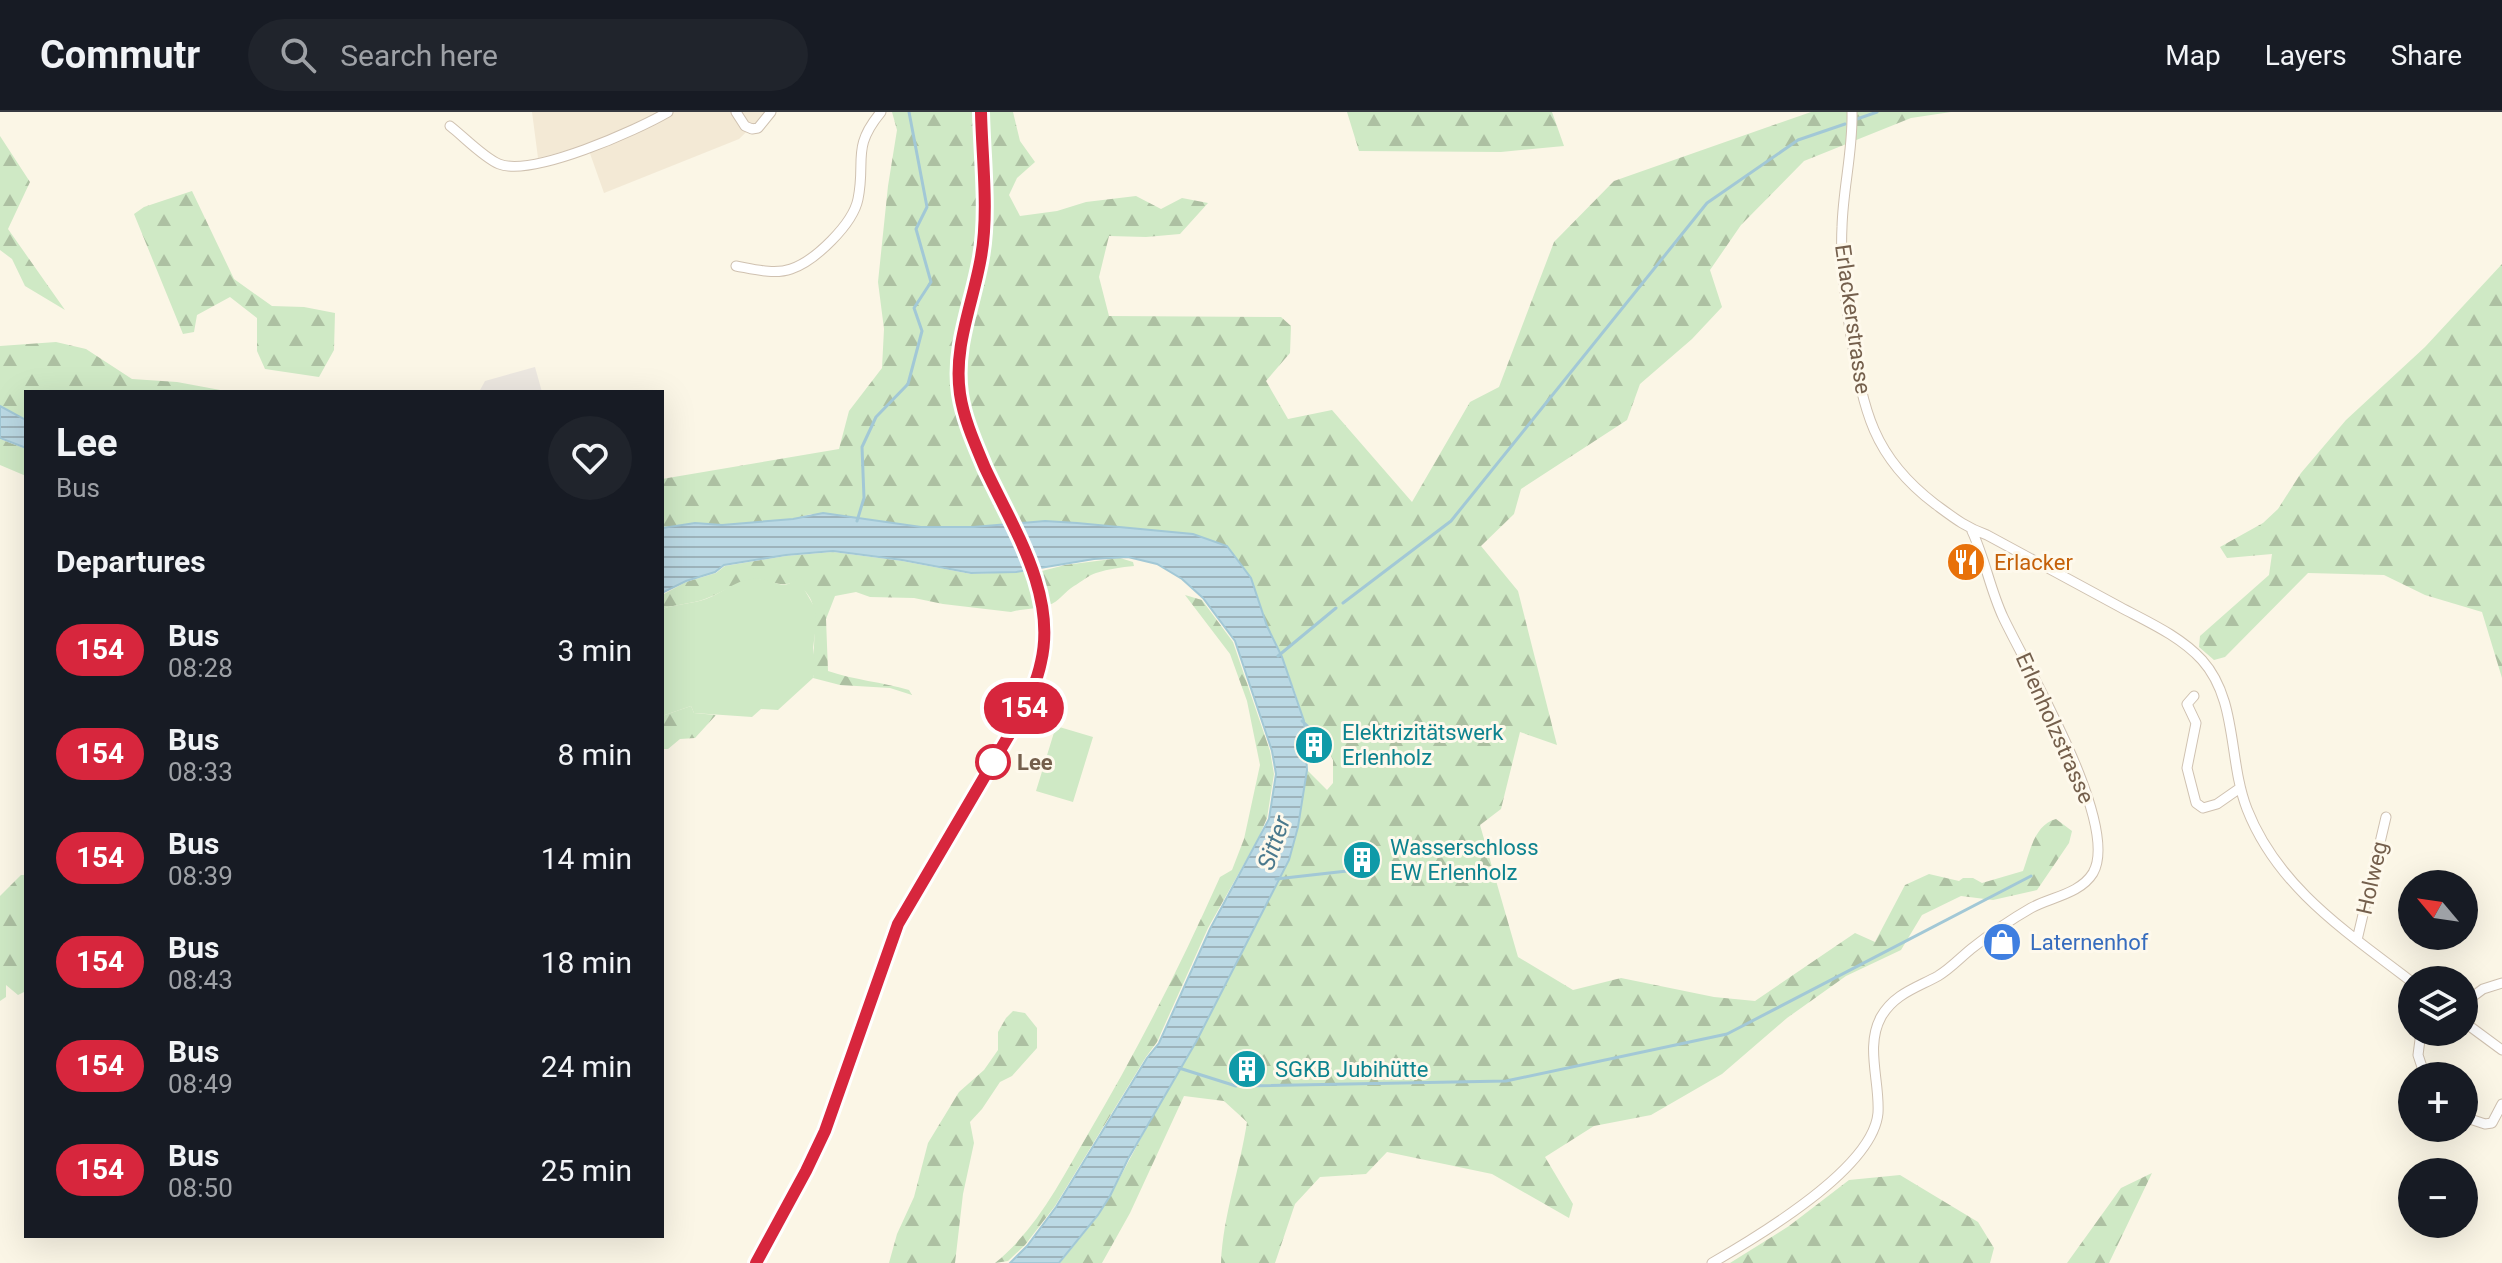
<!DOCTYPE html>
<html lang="en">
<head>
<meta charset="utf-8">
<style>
	:root { --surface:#171b24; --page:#20242c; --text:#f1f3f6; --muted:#9ea1a6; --line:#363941 }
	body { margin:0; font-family:Roboto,sans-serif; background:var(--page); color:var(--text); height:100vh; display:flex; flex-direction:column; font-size:30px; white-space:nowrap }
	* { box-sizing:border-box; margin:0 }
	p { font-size:26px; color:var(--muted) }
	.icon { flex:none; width:44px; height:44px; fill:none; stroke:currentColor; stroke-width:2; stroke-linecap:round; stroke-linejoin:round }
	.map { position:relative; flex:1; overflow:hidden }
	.drawer { position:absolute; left:24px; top:278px; width:640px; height:848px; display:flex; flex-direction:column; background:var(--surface); border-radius:0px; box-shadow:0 8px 32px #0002 }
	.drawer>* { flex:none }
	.badge { padding:0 16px; border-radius:26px; font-size:28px; line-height:52px }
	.needle { width:52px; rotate:299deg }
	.controls { position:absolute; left:2398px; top:758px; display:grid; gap:16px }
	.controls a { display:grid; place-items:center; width:80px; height:80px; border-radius:50%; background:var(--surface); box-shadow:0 8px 32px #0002; font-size:40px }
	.map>.badge { position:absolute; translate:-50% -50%; box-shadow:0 0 0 4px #fff }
	h2 { padding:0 32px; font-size:30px; line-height:72px }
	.round { display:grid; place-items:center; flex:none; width:84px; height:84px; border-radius:42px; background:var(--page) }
	.summary { display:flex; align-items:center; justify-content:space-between; height:136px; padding:0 32px }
	h1 { font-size:38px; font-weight:700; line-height:60px }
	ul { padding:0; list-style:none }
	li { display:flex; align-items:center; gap:24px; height:104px; padding:0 32px }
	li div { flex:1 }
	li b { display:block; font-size:30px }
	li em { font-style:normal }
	li .badge { min-width:88px; font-weight:700; text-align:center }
	header { display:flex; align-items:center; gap:48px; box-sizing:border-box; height:112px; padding:0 40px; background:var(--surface); border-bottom:2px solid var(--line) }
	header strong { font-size:38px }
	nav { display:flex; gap:44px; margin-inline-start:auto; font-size:28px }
	.search { width:560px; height:72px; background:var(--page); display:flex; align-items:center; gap:20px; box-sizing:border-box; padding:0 28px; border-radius:44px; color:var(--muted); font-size:30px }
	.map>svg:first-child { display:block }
</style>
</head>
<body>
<header>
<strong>Commutr</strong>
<div class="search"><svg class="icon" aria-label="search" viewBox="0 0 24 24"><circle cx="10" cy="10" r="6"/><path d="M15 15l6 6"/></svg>Search here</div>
<nav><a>Map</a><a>Layers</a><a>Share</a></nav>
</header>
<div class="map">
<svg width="2502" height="1151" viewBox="0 0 2502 1151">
	<defs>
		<pattern id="forest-firs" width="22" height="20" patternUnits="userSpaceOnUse" patternTransform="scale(2)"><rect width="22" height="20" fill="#cfe9c5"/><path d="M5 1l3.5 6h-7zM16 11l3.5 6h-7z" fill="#adc0a2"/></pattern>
		<pattern id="water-rules" width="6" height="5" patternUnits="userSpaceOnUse" patternTransform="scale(2)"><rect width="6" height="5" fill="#bbd9e4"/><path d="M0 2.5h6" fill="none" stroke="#9db3bb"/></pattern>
	</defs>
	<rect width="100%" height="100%" fill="#fbf6e6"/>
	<path fill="#f3e9d5" d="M532,0h235l-28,27 -135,54 -17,-48 -49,13z"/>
	<path fill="#ece7e0" d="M535,255l7,25h-63l6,-11z"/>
	<path fill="url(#forest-firs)" d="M892,0h121l7,29 15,21 -18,16 -8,17 11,21 37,-5 29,-9 50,-6 25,13 21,-11 26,5 -28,31 -34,3 -37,-1 -10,41 10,39 172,1 10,9 -1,27 -24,28 22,38 44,-9 80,92 58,-100 29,-15 55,-145 60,-61 197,-69h140l-40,6 -107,43 -63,64 -31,45 12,37 -30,32 -52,45 -13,36 -106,69 -7,25 -33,32 37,45 39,154 -37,-13 -19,77 -21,16 38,132 55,33 48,-12 93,19 41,4 100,-68 20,9 30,-57 24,-11 30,7 4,-3h10l9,5 41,-12c7,-19 11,-46 33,-52l16,12 -3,12 -32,47 -44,10 -32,-4 -39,19 -21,35 -55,26 -59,42 -65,56 -71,41 -57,11 -49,31 28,47 -4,14 -77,-44 -105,-22 -21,22 -46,3 -25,27 -20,59h-54c2,-48 19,-94 26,-141l-23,-21 -40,-5 -54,117 -28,50h-42l38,-47 12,-20 38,-71 48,-83 93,-182 9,-33 9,-57 20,20 6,-7v-23l-14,-27 -14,1 -1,-13 -9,-29 -13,-35 -15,-31 -16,-48 -58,-44 -148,-13 -72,6h-52l-84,-12 -26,-1 -18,5 -71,6 -27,-2 -33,5v-49l177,-30 10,-38 33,-43 2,-39 -6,-47 10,-96 9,-56z
		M1347,0h205l12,34 -63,6 -142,-1z
		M0,24l30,46 -22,47 57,81 -40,-24 -13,-27 -12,-9z
		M192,79l42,88 38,27 32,1 31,6 -1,37 -15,27 -54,-8 -8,-18v-33l-27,-21 -33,18 -3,17 -11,2 -49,-120 10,-7z
		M2502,152v414l-20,-66 -57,-17 -41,-20 -76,-2 -83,84 -11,3 -15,-13 1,-11 69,-61 3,-21 -45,4 -7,-11 43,-24 15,-14 23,-36 45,-53 79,-73z
		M56,230l30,7 46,30 45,3 54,10h-205v28l-26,-14v-60z
		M0,327l26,10v27l-26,-11z
		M833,440l69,9 69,13 71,-3 23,-6 55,-7 13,4 1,4c-13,1 -25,3 -38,7 -7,2 -15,9 -22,13 -9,5 -15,16 -25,19 -13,5 -25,3 -38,7l-68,-8 -29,-6 -44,-1 -14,-5 -21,4 -9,23 2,52c26,9 54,11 81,19l3,5 -22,-7 -50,-3 -27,-7c3,-11 0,-20 1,-32 1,-26 6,-48 -20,-64 -16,7 -27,-5 -43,-2 -18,3 -29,13 -46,19 -14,5 -28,5 -43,10v-14l24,-13 30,-9 9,-7 61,-10z
		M1185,483l17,5 31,42 37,109 4,23 -7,44 -9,21 -50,89 -51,114 -11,15 -91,149 -30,39 -17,16 -13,2c42,-34 66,-83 93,-129 49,-83 93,-169 132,-257l12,-7 12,-31 16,-74 -13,-64 -17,-47z
		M691,594l3,7 22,2 -21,23 -15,1 -12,10h-6v-33z
		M21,763h5v116l-8,4 -12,-10v12l-6,4v-105z
		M1013,899l12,2 12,15v20l-25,28 -12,6 -18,27 -12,13 4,21 -11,51 -8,69h-66l8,-29 17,-37 14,-54 31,-51 25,-22 14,-20v-18l8,-14z
		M2152,1061l-43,90h-42l54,-75z
		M1900,1063l78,47 16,26 -4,15h-260l59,-37 60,-46z"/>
	<path fill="#cfe9c5" d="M800,464l5,6 -1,7 11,19 1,18 -3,22 3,20 -3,10 -35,32 -17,-1 -9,8 -58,-4 -3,-7 -29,10v-107c15,-5 29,-5 44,-10 17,-6 33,-22 53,-20 19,1 23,14 41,-3z
		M1056,614l37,11 -20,65 -37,-11z"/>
	<path fill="url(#water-rules)" stroke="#a2c8d6" stroke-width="2" d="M0,294l26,14v28l-26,-10z
		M823,401l98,14h52l72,-6 32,2 116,11 34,12 24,32 16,48 15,31 22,64 3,49 -9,57 -9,33 -93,182 -68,117 -18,37 -12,19 -39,48h-49l17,-17 29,-39 91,-149 12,-15 51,-114 59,-110 7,-45 -4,-23 -37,-110 -32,-43 -21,-19 -25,-15 -29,-7 -34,2 -78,13 -45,1 -69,-13 -69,-9 -47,4 -62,10 -9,7 -29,9 -24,12v-65l33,-5 27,2 71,-6z"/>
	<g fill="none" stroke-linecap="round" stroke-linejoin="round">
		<path stroke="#a2c8d6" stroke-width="3" d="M1857,7l20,-7
			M857,409l7,-23 -2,-51 14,-30 32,-33 14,-53 -8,-23 17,-26 -15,-53 11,-22 -18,-95
			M1343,491l108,-82 256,-318 91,-63 47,-16
			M1278,544l58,-48
			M1302,609l15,14
			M1276,767l80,-9
			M1179,956l57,18
			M1242,974l264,-5 221,-47 304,-158"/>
		<defs>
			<path id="minor" d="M736,0l9,14 7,3 6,-1 13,-16
				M1852,0c1,39 -9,76 -10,115 -2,36 3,73 9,109 13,75 21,120 84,168 19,14 30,23 52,31 44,24 89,48 133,72 28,15 60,29 82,53 36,40 26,100 45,149 31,79 100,123 165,173
				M450,14c13,10 34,32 49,38 34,13 138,-34 169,-52
				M736,154c17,3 38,9 55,3 24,-8 62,-45 67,-70 8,-39 -7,-51 23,-87
				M2194,584l-7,8 9,19 -9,45 9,35 7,5 14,-4 23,-16
				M2357,828l29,-123
				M2464,891l19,-14 19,-6
				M2464,910l38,28
				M2421,920l-3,23 7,21
				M2464,1005l21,7 7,-1 10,-19
				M756,1151l50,-92 19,-40 73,-207 121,-206c11,-22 21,-44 24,-68 13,-89 -72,-174 -84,-262 -6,-46 15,-87 22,-131 8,-46 1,-98 0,-145
				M1712,1151c45,-26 161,-94 166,-150 2,-31 -13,-67 3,-96 13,-23 35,-29 57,-41 12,-7 22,-18 33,-27 19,-15 39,-29 60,-41 20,-11 49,-14 62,-35 28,-48 -67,-207 -90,-256 -13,-28 -18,-58 -31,-86"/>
		</defs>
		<use href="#minor" stroke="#cfc1b0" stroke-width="11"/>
		<use href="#minor" stroke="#fff" stroke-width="9"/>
	</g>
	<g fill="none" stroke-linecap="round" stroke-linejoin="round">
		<defs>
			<path id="line" d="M756,1151l50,-92 19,-40 73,-207 121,-206c9,-18 18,-36 22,-56 16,-68 -28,-134 -56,-194 -10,-24 -21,-48 -25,-74 -7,-48 13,-90 21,-137 8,-45 1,-99 0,-145"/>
		</defs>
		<use href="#line" stroke="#fff" stroke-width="18"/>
		<use href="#line" stroke="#d7263d" stroke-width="12"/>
	</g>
	<defs>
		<symbol id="restaurant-disc" viewBox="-11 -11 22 22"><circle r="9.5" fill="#e8710a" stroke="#fef9ec"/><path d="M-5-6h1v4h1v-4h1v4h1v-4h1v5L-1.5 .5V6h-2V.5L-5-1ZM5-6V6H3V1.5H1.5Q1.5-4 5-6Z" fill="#fff"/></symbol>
		<symbol id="building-disc" viewBox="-11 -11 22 22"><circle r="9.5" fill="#0f9aa8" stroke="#fef9ec"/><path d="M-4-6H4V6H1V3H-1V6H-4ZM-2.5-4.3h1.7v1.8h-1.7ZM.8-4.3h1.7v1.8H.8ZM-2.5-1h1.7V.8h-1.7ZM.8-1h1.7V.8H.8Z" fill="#fff"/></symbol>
		<symbol id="shop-disc" viewBox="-11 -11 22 22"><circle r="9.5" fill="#3f7fe0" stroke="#fef9ec"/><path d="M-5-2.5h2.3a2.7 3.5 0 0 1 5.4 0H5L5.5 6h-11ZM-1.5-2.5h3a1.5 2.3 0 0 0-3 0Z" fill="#fff"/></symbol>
	</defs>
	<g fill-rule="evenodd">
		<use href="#restaurant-disc" x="1944" y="428" width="44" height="44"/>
		<use href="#building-disc" x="1292" y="611" width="44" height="44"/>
		<use href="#building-disc" x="1340" y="726" width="44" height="44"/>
		<use href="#shop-disc" x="1980" y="808" width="44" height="44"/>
		<use href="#building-disc" x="1225" y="935" width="44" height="44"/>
	</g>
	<circle fill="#fff" stroke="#d7263d" stroke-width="4" cx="993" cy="650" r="16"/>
	<g text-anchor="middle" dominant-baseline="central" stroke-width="6" stroke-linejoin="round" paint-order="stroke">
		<g font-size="22" fill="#745f4c" stroke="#fef9ec">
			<text transform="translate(1853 207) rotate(82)">Erlackerstrasse</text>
			<text transform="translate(2055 616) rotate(66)">Erlenholzstrasse</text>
			<text transform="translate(2372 766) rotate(-77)">Holweg</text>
		</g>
		<g font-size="22" fill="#c56008" stroke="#fef9ec" text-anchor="start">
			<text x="1994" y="450">Erlacker</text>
		</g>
		<g font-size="22" fill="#0d838f" stroke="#fef9ec" text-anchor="start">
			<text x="1342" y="620">Elektrizitätswerk<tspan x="1342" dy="25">Erlenholz</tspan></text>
			<text x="1390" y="735">Wasserschloss<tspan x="1390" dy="25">EW Erlenholz</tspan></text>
			<text x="1275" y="957">SGKB Jubihütte</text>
		</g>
		<g font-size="22" font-weight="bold" fill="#745f4c" stroke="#fef9ec" text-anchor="start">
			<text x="1017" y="650">Lee</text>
		</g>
		<g font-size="22" fill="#366cbe" stroke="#fef9ec" text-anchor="start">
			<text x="2030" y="830">Laternenhof</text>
		</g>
		<g font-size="24" font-style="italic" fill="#4a798d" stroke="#fef9ec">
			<text transform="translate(1274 731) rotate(-71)">Sitter</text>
		</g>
	</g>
</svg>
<div class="controls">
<a><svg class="needle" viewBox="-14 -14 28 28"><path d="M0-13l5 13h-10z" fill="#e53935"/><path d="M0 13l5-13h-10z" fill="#9ea1a6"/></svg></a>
<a><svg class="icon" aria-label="layers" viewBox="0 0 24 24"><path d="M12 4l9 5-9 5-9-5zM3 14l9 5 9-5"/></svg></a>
<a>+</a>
<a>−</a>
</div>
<b class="badge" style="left:1024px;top:596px;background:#d7263d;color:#fff">154</b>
<section class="drawer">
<div class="summary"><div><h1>Lee</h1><p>Bus</p></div><a class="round"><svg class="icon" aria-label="heart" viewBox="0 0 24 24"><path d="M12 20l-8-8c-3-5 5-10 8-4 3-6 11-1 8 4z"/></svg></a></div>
<h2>Departures</h2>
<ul>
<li><span class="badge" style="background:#d7263d;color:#fff">154</span><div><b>Bus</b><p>08:28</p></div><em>3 min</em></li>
<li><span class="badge" style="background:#d7263d;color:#fff">154</span><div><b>Bus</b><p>08:33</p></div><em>8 min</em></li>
<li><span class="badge" style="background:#d7263d;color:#fff">154</span><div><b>Bus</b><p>08:39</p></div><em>14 min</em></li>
<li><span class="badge" style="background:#d7263d;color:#fff">154</span><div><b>Bus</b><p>08:43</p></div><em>18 min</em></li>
<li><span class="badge" style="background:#d7263d;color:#fff">154</span><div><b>Bus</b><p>08:49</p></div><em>24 min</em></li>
<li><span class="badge" style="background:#d7263d;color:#fff">154</span><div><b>Bus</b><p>08:50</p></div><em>25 min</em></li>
</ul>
</section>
</div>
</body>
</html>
